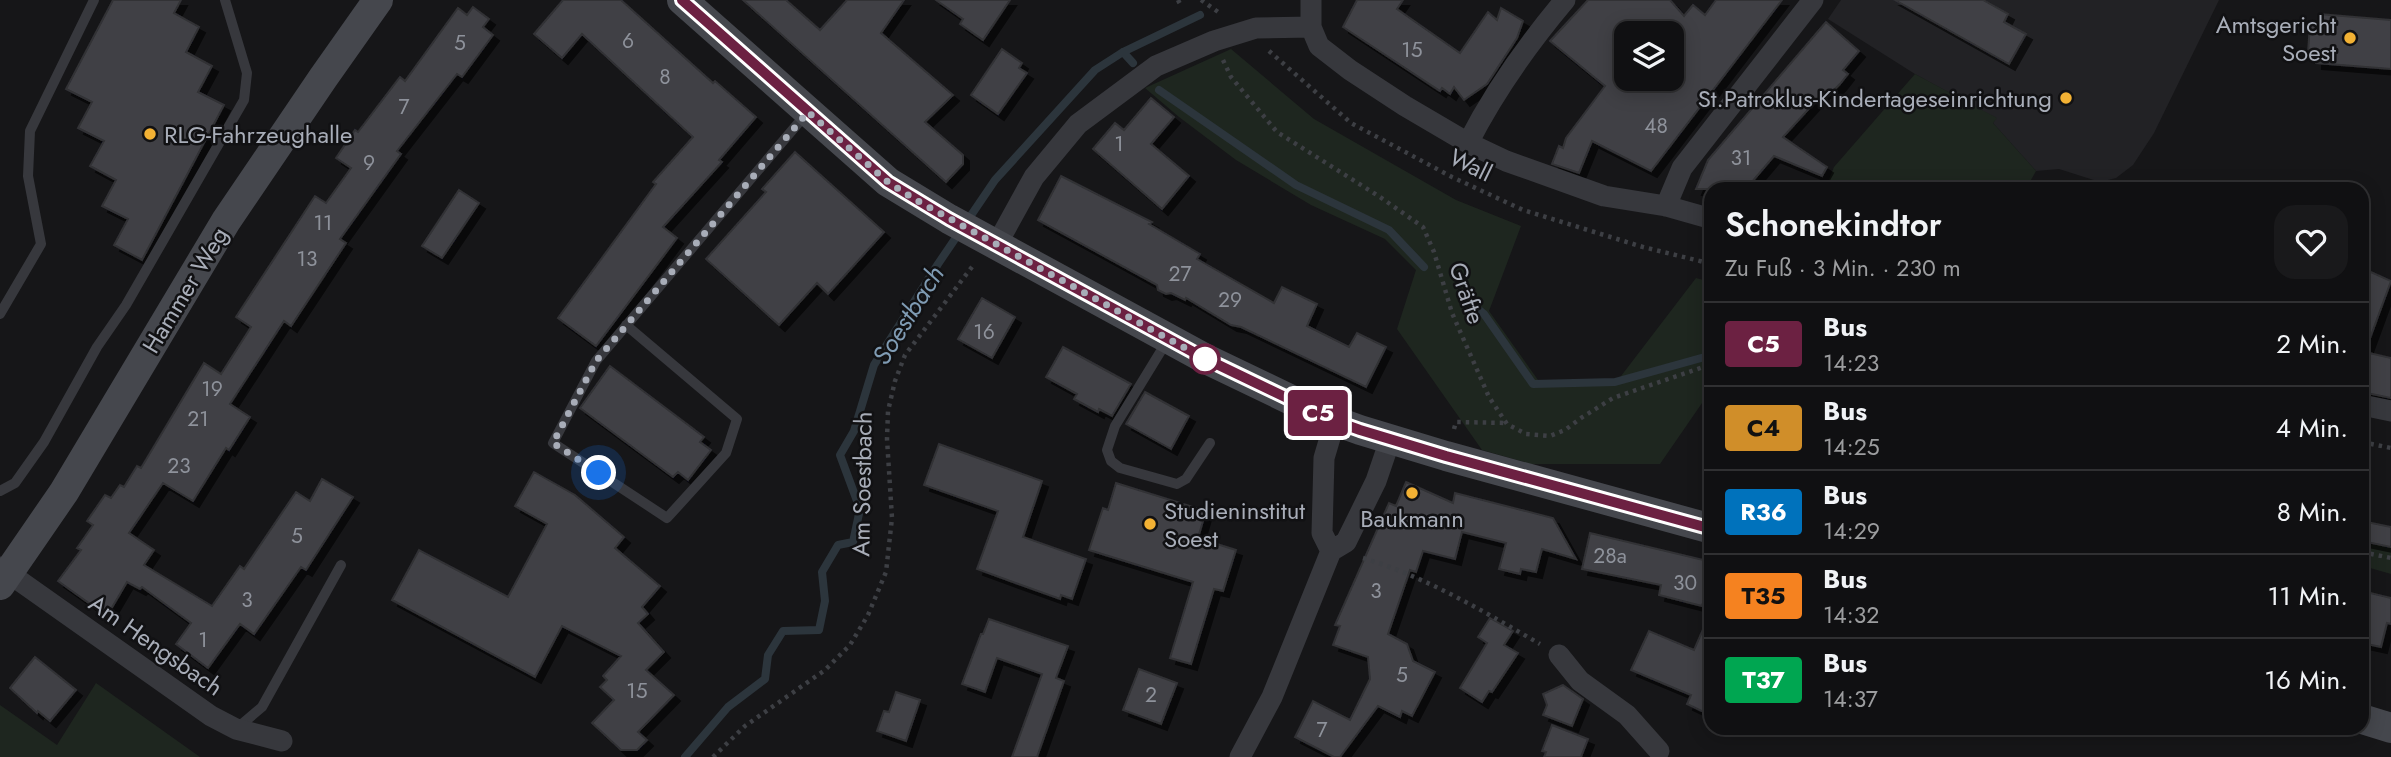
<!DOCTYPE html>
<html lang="de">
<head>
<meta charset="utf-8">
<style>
	:root { --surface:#101012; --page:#19191b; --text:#f1f3f6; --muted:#9c9d9f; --line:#303032 }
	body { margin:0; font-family:Jost,sans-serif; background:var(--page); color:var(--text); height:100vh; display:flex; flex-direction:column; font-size:26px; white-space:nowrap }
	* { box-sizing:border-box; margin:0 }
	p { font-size:23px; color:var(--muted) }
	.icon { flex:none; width:38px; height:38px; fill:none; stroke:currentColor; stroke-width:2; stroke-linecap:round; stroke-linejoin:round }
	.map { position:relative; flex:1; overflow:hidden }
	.drawer { position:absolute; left:1704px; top:182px; width:665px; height:553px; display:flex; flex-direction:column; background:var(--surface); border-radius:21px; box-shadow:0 4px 18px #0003,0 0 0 2px var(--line) }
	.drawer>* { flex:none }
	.badge { padding:0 14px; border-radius:5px; font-size:24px; line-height:46px }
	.controls { position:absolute; left:1614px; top:21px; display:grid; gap:14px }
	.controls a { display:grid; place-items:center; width:70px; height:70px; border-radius:14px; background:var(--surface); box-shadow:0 4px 18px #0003,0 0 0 2px var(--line); font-size:35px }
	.you { position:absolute; width:35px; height:35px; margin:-18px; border:5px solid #fff; border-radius:50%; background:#1a73e8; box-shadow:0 0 0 10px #1a73e833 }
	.map>.badge { position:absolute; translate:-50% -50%; box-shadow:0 0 0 4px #fff }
	.round { display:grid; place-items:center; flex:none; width:74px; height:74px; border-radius:21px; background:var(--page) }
	.overview { display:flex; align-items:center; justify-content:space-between; height:119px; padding:0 21px }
	h1 { font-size:33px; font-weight:600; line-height:52px }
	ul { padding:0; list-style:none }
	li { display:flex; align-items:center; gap:21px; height:84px; padding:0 21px; border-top:2px solid var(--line) }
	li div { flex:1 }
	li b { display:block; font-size:26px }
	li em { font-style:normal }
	li .badge { min-width:77px; font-weight:700; text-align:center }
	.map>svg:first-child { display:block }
</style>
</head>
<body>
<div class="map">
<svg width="2391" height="757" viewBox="0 0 2391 757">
	<defs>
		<filter id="shadow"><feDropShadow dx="6" dy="6" stdDeviation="0" flood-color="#0009"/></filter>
	</defs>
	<rect width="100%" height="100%" fill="#161618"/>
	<path fill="#222225" d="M1841,0h378l-65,133 -21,32 -17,13 -16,4 -41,-13 -23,2 -43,-48 3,-5 -81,-44 -87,-55z"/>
	<path fill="#1e261f" d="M1231,49l83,70 142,81 65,26 -32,85 49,69h80l78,-102 15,4v108l-51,74h-129l-49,-14 -85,-121 19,-59 -31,-31 -74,-34 -75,-45 -57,-43 -34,-29z
		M1915,74l82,44 -4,5 43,48 -10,18h-201l9,-22z
		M2362,544l29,2v28l-28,-8z
		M96,683l104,74h-200v-52l57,40z"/>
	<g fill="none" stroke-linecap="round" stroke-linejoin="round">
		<path stroke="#2c353c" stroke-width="8" d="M1123,52l10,11
			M1159,90l137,95 93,45 35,37
			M1460,294l24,20 49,70 82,-2 97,-27
			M685,757l43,-50 37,-28 3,-24 15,-24 36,-1 6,-29 -3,-29 16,-27 15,-3 7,-33 -20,-54 14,-24 20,-66 64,-101 57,-84 100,-110 28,-18 77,-37"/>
	</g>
	<path fill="#404145" stroke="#303034" stroke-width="2" fill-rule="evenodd" filter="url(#shadow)" d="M113,0h68l-7,13 25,14 -13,25 26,14 -14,26 26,13 -82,155 -28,-15 14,-26 -26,-13 14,-26 -26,-14 14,-25 -26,-13 14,-26 -26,-13z
		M563,0h58l92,83 2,-2 41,36 -37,43 3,2 -59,65 14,11 -81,108 -38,-28 98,-134 -3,-2 40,-45 -111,-103 -20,24 -28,-24z
		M743,0h43l34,30 27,-30h57l-23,33 72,62 -28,27 38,33v9l-17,18z
		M936,0h74l-27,40 -23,-16 3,-5z
		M1357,0h46l-6,9 63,44 28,-41 9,8 4,-12 22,13 -6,17 -30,46 -23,16 -10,-13 -4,7 -8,-6 -2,3 -97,-64z
		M1588,0h82l14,16 9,-11 12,10 11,-15h66l-131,171 -59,-30 -13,32 -27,-9 7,-18 4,2 3,-10 39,-52 -55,-45zM1626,33h45v46h-45z
		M1895,0h88l25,14 -4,8 22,12 -17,30z
		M473,7l16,12 -6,8 10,8 -31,42 -5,-3 -60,77 4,3 -61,85 6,4 -55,83 -7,-5 -54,83 20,13 -21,33 -3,-2 -33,53 -30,-18 -34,50 25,17 -10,15 68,41 28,-40 4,3 52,-77 14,9 12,-22 31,18 -47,73 -5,-3 -47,67 -14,-10 -32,44 -32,-24 15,-21 -49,-36 -2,2 -13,-7 -20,34 -49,-35 23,-31 -4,-2 16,-23 -6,-4 18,-26 6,3 9,-13 4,2 13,-21 4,2 63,-105 17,11 30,-47 -15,-10 79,-121 11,7 25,-35 -15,-10 19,-28 3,2 42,-55 5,4 53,-73 9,7z
		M2319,14l72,6v49l-75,-6v-9l-8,-1 2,-30 9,1z
		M1826,22l33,29 -16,19 5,4 -8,10 -11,11 -4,-4 -42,46 44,30 -5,9 -48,-20 -28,33h-50l12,-29z
		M1002,49l20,14 -3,5 8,5 -29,41 -27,-19z
		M1151,98l23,19 -23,27 38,32 -27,33 -69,-60 22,-26 9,7z
		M795,152l89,80 -56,62 -11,-11 -38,42 -73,-66 60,-67 -4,-3z
		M1061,176l91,46 -3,2 51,30 -3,5 77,44 8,-16 35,17 -10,22 42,21 8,-14 29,14 -20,40 -125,-60 -10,-2 -45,-27 -1,2 -14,-7 -5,1 -8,-4 -1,-5 -119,-65z
		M459,190l20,13 -37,55 -20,-12z
		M2362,268l29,13 -26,71 26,6v40l-29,-6z
		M982,298l33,19 -23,41 -34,-19z
		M1063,347l68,37 -19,32 -13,-7 -1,3 -24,-13 3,-5 -31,-17z
		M610,366l94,71 -4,5 11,8 -23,30 -10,-8 -5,5 -93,-69z
		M1145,392l44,24 -18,33 -45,-25z
		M939,444l103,37 -19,56 63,22 -14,40 -11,-4 -1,4 -83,-30 21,-58 -74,-26z
		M534,472l41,23 49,42 -9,11 45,38 -18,21 6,7 -10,9 26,29 -18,18 28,25 -36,37 9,8 -10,10h-16l-29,-27 22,-23 -14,-13 7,-7 -4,-4 18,-20 -59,-30 -27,51 -143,-77 27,-50 89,47 39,-73 -32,-18z
		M1406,482l47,21 2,-10 98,25 23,41 -34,-10 -6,23 -15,-3 -1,5 -21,-5 7,-26 -44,-11 -7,27 -32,-8 -7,21 -6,-2 -22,64 19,10 6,17 22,11 -23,44 -10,-5 -2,6 -22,-11 -38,51h-6l-39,-20 18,-36 37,19 20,-41 -2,-22 -35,-12 7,-19 -5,-1 54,-122 7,3z
		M1116,483l90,28 -8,27 38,12 -13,41 -9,-2 -23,75 -21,-6 23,-76 -104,-32 14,-42 5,2z
		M2362,521l29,6v20l-29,-6z
		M1590,533l122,29v9l-10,35 -43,-11 2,-10 -79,-16z
		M2362,591l29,7v26l-4,-1 -6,24 -19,-4z
		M1712,609v107l-25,-12 4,-9 -60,-25 18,-39 45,19z
		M1490,618l23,13 -9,14 14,8 -26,39 -3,-1 -7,11 -22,-14 27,-45 -9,-6z
		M989,619l79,27 -12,32 8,3 -27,76h-25l30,-83 -45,-16 -12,34 -23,-8 19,-50h2z
		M35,657l41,33 -26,31 -12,-10 -1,2 -27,-25z
		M1139,669l38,14 -16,41 -38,-14z
		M1563,685l20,14 -11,27 -29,-11 4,-10 -4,-11z
		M896,692l24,8 -14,41 -29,-10 7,-20 5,1z
		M1552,725l36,14 -7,18h-37l2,-5 -4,-1z"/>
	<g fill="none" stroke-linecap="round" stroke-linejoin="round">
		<path stroke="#3d3f44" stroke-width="4.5" stroke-dasharray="3.5 5" stroke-linecap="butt" d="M1178,0l3,6
			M1201,0l20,14
			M1269,51l82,72 101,54 71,33 120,37 69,17
			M1223,60l8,17 46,55 103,65 43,30 11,25 18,61 37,84 18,27 19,10 24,2 15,-6 16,-12 32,-20 99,-34
			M1454,429l2,-7 50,1
			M2362,442l29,6
			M2362,552l29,6
			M1363,558c63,19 120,53 177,86
			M713,757l32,-31 80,-56 25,-25 18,-30 18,-43 6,-54 -5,-79 1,-28 7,-30 10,-26 70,-92"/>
		<path stroke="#37383d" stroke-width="10" d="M0,314l41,-70 -13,-68 2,-45 64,-131
			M626,325l111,94 -11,34 -59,65 -114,-75 43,-82 210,-247
			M1167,341l-52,85 -8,24 4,11 9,7 57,16 9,-5 24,-36
			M0,491l15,-8 29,-41 53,-95 29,-42 118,-205 3,-27 -22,-73
			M236,729l26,-22 79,-142"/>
		<path stroke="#37383d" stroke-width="21" d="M1311,0v27l8,19 31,24 55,36 63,37 38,18 98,35 62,10 46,13
			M1468,143c26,-51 60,-99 97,-143
			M1666,206l16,-38 131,-168
			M997,244l37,-67 44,-53 78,-58 58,-25 42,-13 55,-1
			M2362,405l29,6
			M1331,551l-9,-18 2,-75 11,-37
			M0,567l211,149 25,13 46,12
			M1559,655l21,26 47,34 32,36
			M1240,757l32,-60 59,-146 15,-9 30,-61 14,-41"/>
		<path stroke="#45474d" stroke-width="30" d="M682,0l206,182 61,37 255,139 131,63 25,9 86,26 266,73
			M0,585l64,-93 162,-271 97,-143 55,-78
			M2362,719l29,9"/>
	</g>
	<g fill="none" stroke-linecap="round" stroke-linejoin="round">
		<defs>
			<path id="line" d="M682,0l206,182 61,37 255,139 131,63 25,9 86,26 266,73"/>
		</defs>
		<use href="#line" stroke="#fff" stroke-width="16"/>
		<use href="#line" stroke="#6c2142" stroke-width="10"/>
		<path stroke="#a8adb8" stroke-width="7" stroke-dasharray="0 12.6" d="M599,473l-46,-30 43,-82 212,-249 80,70 28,18 289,159"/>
	</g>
	<g fill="#f2b134" stroke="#111113" stroke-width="2.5">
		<circle cx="2350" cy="38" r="7"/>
		<circle cx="2066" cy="98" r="7"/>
		<circle cx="150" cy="134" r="7"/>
		<circle cx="1412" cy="493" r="7"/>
		<circle cx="1150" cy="524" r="7"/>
	</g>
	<circle fill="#fff" stroke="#6c2142" stroke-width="3.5" cx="1205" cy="359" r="14"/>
	<g text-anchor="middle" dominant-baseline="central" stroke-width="5" stroke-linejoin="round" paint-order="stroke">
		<g font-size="21" fill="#8e929b">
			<text x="628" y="41">6</text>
			<text x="460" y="43">5</text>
			<text x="1412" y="50">15</text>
			<text x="665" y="77">8</text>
			<text x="404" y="107">7</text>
			<text x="1656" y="126">48</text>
			<text x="1119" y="144">1</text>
			<text x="1741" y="158">31</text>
			<text x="369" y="163">9</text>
			<text x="323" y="223">11</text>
			<text x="307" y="259">13</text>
			<text x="1180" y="274">27</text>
			<text x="1230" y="300">29</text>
			<text x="984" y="332">16</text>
			<text x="212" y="389">19</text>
			<text x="198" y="419">21</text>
			<text x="179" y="466">23</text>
			<text x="297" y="536">5</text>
			<text x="1610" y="556">28a</text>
			<text x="1685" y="583">30</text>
			<text x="1376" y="591">3</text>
			<text x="247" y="600">3</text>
			<text x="203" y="640">1</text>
			<text x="1402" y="675">5</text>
			<text x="637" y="691">15</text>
			<text x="1151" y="695">2</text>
			<text x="1322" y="730">7</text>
		</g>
		<g font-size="24" fill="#a8adb8" stroke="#111113" text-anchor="end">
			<text x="2336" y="24">Amtsgericht<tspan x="2336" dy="28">Soest</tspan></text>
			<text x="2052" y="98">St.Patroklus-Kindertageseinrichtung</text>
			<text x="164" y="134" text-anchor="start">RLG-Fahrzeughalle</text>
			<text x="1164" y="510" text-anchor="start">Studieninstitut<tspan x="1164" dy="28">Soest</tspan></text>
			<text x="1412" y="518" text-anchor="middle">Baukmann</text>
		</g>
		<g font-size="24" fill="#a8adb8" stroke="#111113">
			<text transform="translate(1471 165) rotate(26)">Wall</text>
			<text transform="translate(185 290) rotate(-59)">Hammer Weg</text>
			<text transform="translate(1467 293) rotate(71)">Gräfte</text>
			<text transform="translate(862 484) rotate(-89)">Am Soestbach</text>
			<text transform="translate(156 645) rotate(35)">Am Hengsbach</text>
		</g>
		<g font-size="26" font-style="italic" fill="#7f9bb3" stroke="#111113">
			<text transform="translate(908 315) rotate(-58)">Soestbach</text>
		</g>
	</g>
</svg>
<div class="controls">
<a><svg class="icon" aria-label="layers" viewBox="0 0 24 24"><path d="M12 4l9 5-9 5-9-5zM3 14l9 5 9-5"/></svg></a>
</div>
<div class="you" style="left:599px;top:473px"></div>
<b class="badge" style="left:1318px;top:413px;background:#6c2142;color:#fff">C5</b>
<section class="drawer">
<div class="overview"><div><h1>Schonekindtor</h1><p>Zu Fuß · 3 Min. · 230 m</p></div><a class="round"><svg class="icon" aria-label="heart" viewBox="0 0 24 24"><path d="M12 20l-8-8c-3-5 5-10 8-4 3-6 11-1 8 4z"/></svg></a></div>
<ul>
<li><span class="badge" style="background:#6c2142;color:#fff">C5</span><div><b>Bus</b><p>14:23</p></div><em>2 Min.</em></li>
<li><span class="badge" style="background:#d08e29;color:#111">C4</span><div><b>Bus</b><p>14:25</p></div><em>4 Min.</em></li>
<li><span class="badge" style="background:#0072bc;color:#fff">R36</span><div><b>Bus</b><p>14:29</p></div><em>8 Min.</em></li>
<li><span class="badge" style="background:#f58220;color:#111">T35</span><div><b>Bus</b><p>14:32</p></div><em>11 Min.</em></li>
<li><span class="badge" style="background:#00a651;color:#fff">T37</span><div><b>Bus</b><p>14:37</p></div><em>16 Min.</em></li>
</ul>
</section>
</div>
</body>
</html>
